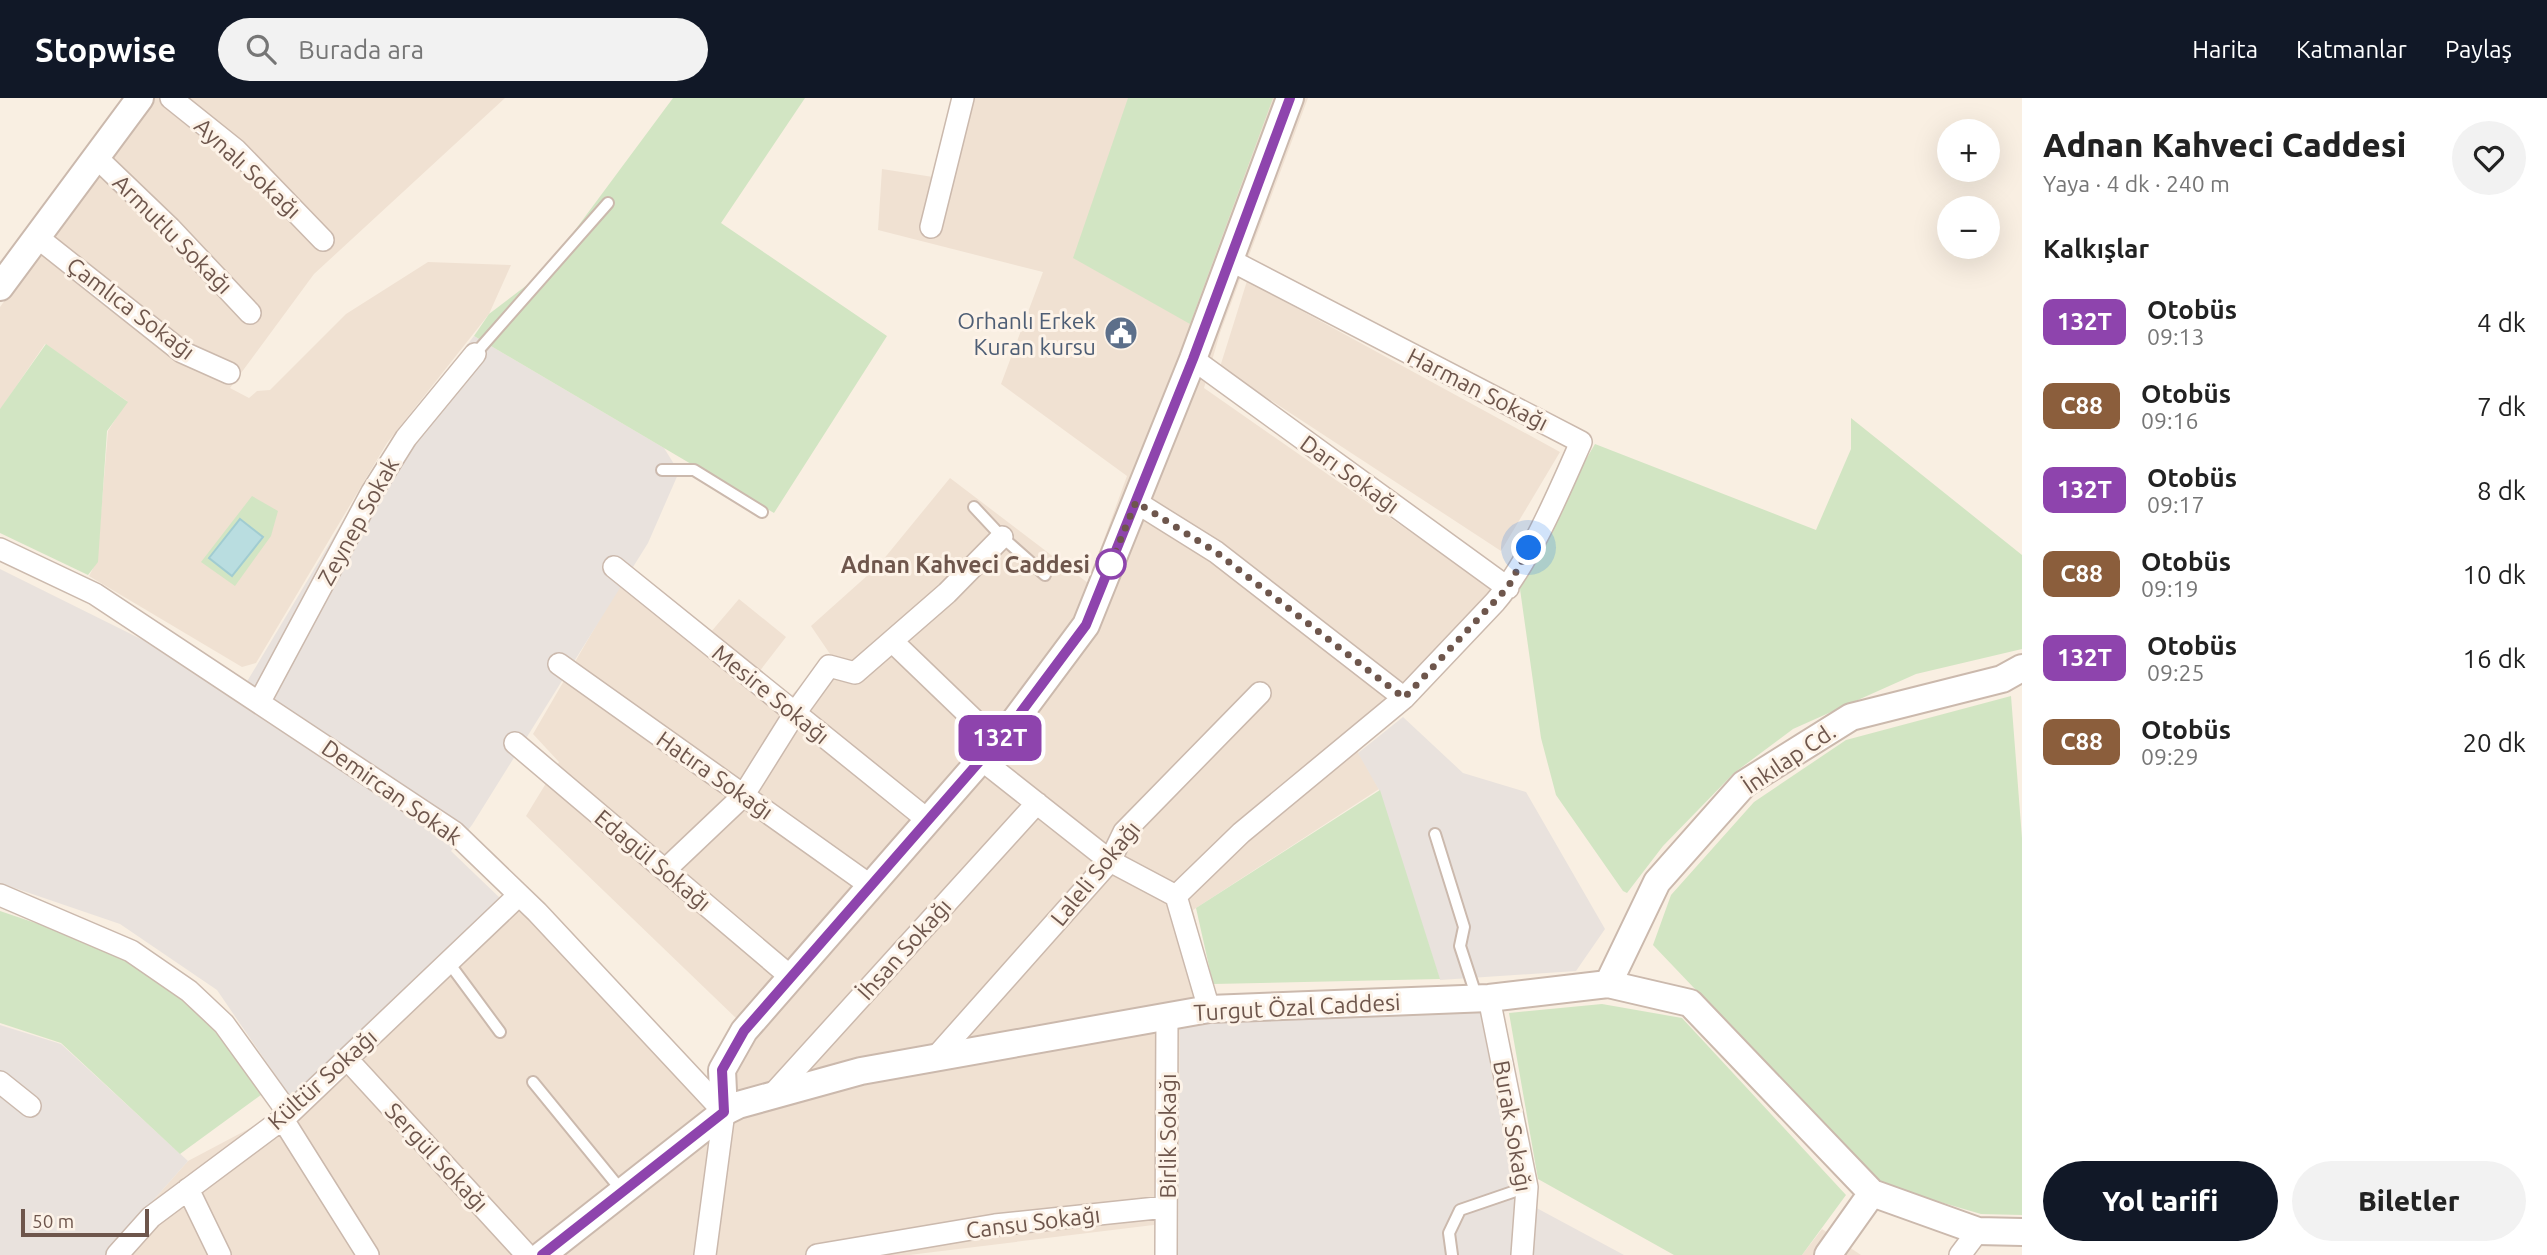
<!DOCTYPE html>
<html lang="tr">
<head>
<meta charset="utf-8">
<style>
	:root { --surface:#fff; --page:#f2f2f2; --text:#222; --muted:#767676; --accent:#111827 }
	body { margin:0; font-family:Ubuntu,sans-serif; background:var(--page); color:var(--text); height:100vh; display:flex; flex-direction:column; font-size:26px; white-space:nowrap }
	* { box-sizing:border-box; margin:0 }
	p { font-size:23px; color:var(--muted) }
	.icon { flex:none; width:38px; height:38px; fill:none; stroke:currentColor; stroke-width:2; stroke-linecap:round; stroke-linejoin:round }
	.map { position:relative; flex:1; overflow:hidden }
	.sheet { display:flex; flex-direction:column; background:var(--surface); width:525px }
	.sheet>* { flex:none }
	.badge { padding:0 14px; border-radius:10px; font-size:24px; line-height:46px }
	.fabs { position:absolute; left:1937px; top:21px; display:grid; gap:14px }
	.fabs a { display:grid; place-items:center; width:63px; height:63px; border-radius:50%; background:var(--surface); box-shadow:0 7px 28px #0002; font-size:35px }
	.scale { position:absolute; left:21px; bottom:18px; width:128px; box-sizing:border-box; padding-left:7px; border:4px solid #6e564c; border-top:0; font-size:19px; line-height:24px; white-space:nowrap; color:#6e564c; -webkit-text-stroke:5px #fdf3e8; paint-order:stroke }
	.you { position:absolute; width:35px; height:35px; margin:-18px; border:5px solid #fff; border-radius:50%; background:#1a73e8; box-shadow:0 0 0 10px #1a73e833 }
	.map>.badge { position:absolute; translate:-50% -50%; box-shadow:0 0 0 4px #fff }
	h2 { padding:0 21px; font-size:26px; line-height:63px }
	.round { display:grid; place-items:center; flex:none; width:74px; height:74px; border-radius:37px; background:var(--page) }
	.summary { display:flex; align-items:center; justify-content:space-between; height:119px; padding:0 21px }
	h1 { font-size:33px; font-weight:800; line-height:52px }
	.action { display:flex; gap:14px; margin-top:auto; padding:14px 21px }
	.action a { flex:1; height:80px; border-radius:42px; background:var(--accent); color:#fff; font-size:28px; font-weight:800; line-height:80px; text-align:center }
	.action a+a { background:var(--page); color:var(--text) }
	ul { padding:0; list-style:none }
	li { display:flex; align-items:center; gap:21px; height:84px; padding:0 21px }
	li div { flex:1 }
	li b { display:block; font-size:26px }
	li em { font-style:normal }
	li .badge { min-width:77px; font-weight:700; text-align:center }
	header { display:flex; align-items:center; gap:42px; box-sizing:border-box; height:98px; padding:0 35px; background:var(--accent); color:#fff }
	header strong { font-size:33px }
	nav { display:flex; gap:38px; margin-inline-start:auto; font-size:24px }
	.search { width:490px; height:63px; background:var(--page); display:flex; align-items:center; gap:18px; box-sizing:border-box; padding:0 24px; border-radius:38px; color:var(--muted); font-size:26px }
	main { display:flex; flex:1; min-height:0 }
	.map>svg:first-child { display:block }
</style>
</head>
<body>
<header>
<strong>Stopwise</strong>
<div class="search"><svg class="icon" aria-label="search" viewBox="0 0 24 24"><circle cx="10" cy="10" r="6"/><path d="M15 15l6 6"/></svg>Burada ara</div>
<nav><a>Harita</a><a>Katmanlar</a><a>Paylaş</a></nav>
</header>
<main>
<div class="map">
<svg width="2022" height="1157" viewBox="0 0 2022 1157">
	<rect width="100%" height="100%" fill="#f9efe2"/>
	<path fill="#f0e1d2" d="M152,0h353l-191,176 -84,114 19,10 8,-7 13,-1 76,-76 82,-52 83,3 -22,49 -102,129 -131,220 -14,4 -153,-91 8,-15 11,-130 19,-30 -82,-57 -45,66v-103z
		M956,0h352l-88,235 -16,55 291,203 -137,161 21,37 -186,121 27,112 -40,2 -2,198 -269,33h-804l83,-94 96,-51 232,-225 193,204 29,-69 -212,-204 33,-54 -26,-28 96,-165 81,64 29,-34 47,38 -27,35 31,25 40,-43 -19,-28 67,-60 72,-88 138,105 39,-107 -126,-92 42,-112 -165,-42 4,-61 51,8z
		M1247,183l313,171 -59,99 -281,-184z
		M1822,1131l39,26h-59z"/>
	<path fill="#e9e2dd" d="M474,238l190,112 15,24 -31,71 -176,282 -21,26 50,48 -208,202 -76,-111 -97,-66 -120,-41v-314l143,71 93,60 150,-251z
		M1403,619l60,56 63,19 79,137 -29,42 -136,9 -61,-190 -21,-37z
		M1480,914l36,185 108,58h-446l2,-231z
		M0,927l61,19 127,117 -83,94h-105z"/>
	<path fill="#d2e5c3" d="M673,0h132l-84,125 166,113 -113,177 -300,-177 15,-22 55,-42z
		M1128,0h145l-83,226 -117,-66z
		M46,246l82,58 -21,29 -9,131 -10,13 -88,-42v-124z
		M1851,320l171,137v94l-106,25 -123,55 -59,44 -71,73 -36,47 -4,-2 -67,-96 -15,-57 -22,-156 3,-13 73,-125 221,86 35,-81z
		M252,398l26,15 -7,25 -36,50 -34,-24z
		M2011,598l11,142v377l-41,-1 -99,-29 -229,-240 18,-50 83,-93 92,-62z
		M1380,692l60,189 -227,5 -17,-76z
		M0,813c37,13 76,24 112,40 64,30 110,86 153,141l-85,62 -119,-111 -61,-20z
		M1602,906l80,14 164,177 -44,60h-128l-136,-76 -29,-166z"/>
	<path fill="#b9dde0" stroke="#a1ccd1" stroke-width="2" d="M240,421l23,18 -31,39 -23,-18z"/>
	<g fill="none" stroke-linecap="round" stroke-linejoin="round">
		<defs>
			<path id="service" d="M475,256l133,-151
				M662,372h32l68,42
				M974,409l28,30 43,38
				M1435,736l29,93 -4,19 17,52
				M449,865l51,69
				M533,984l89,109
				M1452,1157l-3,-22 11,-23 67,-23"/>
			<path id="minor" d="M171,0l65,52 87,90
				M96,59l74,71 80,85
				M931,129l32,-129
				M37,139l145,115 47,21
				M1193,261l315,229
				M1136,404l80,50 188,146
				M0,451l95,45 359,238 83,80 187,200 -19,143
				M614,469l315,254
				M893,544l104,100
				M559,566l312,222
				M260,603l112,-209 34,-54 69,-84
				M515,645l276,234
				M982,662l128,101 66,35 33,113
				M665,772l78,-74 52,-83 34,-47 26,7 92,-80 55,-56
				M0,797l131,56 58,40 35,33 65,90
				M1176,798l65,-63 163,-135 91,-96c35,-41 64,-110 86,-160l-351,-182
				M1489,900l38,189 -5,68
				M935,960l175,-197 14,-29 136,-139
				M347,961l180,196
				M0,984l30,24
				M772,997l265,-292
				M282,1020l86,137
				M188,1091l32,66
				M117,1157l34,-38 138,-103 230,-219
				M817,1157l178,-30 171,-18
				M1166,1157l1,-239
				M1960,1157l18,-24"/>
			<path id="tertiary" d="M0,189l140,-189
				M1608,886l49,-102 87,-98 107,-67 151,-38 20,-11
				M724,1014l-2,-42 22,-39 269,-308 73,-98 107,-266 97,-261
				M542,1157l182,-143 14,-7 123,-34 348,-62 280,-11 119,-14 82,19 182,190 106,38 44,1
				M1828,1157l44,-62"/>
		</defs>
		<use href="#service" stroke="#cbb9ad" stroke-width="14"/>
		<use href="#minor" stroke="#cbb9ad" stroke-width="24"/>
		<use href="#tertiary" stroke="#cbb9ad" stroke-width="30"/>
		<use href="#service" stroke="#fff" stroke-width="10"/>
		<use href="#minor" stroke="#fff" stroke-width="21"/>
		<use href="#tertiary" stroke="#fff" stroke-width="26"/>
	</g>
	<g fill="none" stroke-linecap="round" stroke-linejoin="round">
		<defs>
			<path id="line" d="M542,1157l182,-143 -2,-42 22,-39 269,-308 73,-98 107,-266 97,-261"/>
		</defs>
		<use href="#line" stroke="#fff" stroke-width="16"/>
		<use href="#line" stroke="#8e44ad" stroke-width="10"/>
		<path stroke="#6e564c" stroke-width="7" stroke-dasharray="0 12.6" d="M1111,466l-5,11 30,-73 80,50 188,146 104,-111 21,-39"/>
	</g>
	<defs>
		<symbol id="civic-disc" viewBox="-11 -11 22 22"><circle r="9.5" fill="#5c6f8a" stroke="#fdf3e8"/><path d="M-.6-6.5H3V-4.5H.6V-3L4-1V1h2V6H-6V1h2V-1L-.6-3ZM-1.2 2.5V6h2.4V2.5Z" fill="#fff"/></symbol>
	</defs>
	<g fill-rule="evenodd">
		<use href="#civic-disc" x="1102" y="216" width="38" height="38"/>
	</g>
	<circle fill="#fff" stroke="#8e44ad" stroke-width="3.5" cx="1111" cy="466" r="14"/>
	<g text-anchor="middle" dominant-baseline="central" stroke-width="6" stroke-linejoin="round" paint-order="stroke">
		<g font-size="23" fill="#6e564c" stroke="#fdf3e8">
			<text transform="translate(248 70) rotate(43)">Aynalı Sokağı</text>
			<text transform="translate(173 136) rotate(45)">Armutlu Sokağı</text>
			<text transform="translate(131 210) rotate(37)">Çamlıca Sokağı</text>
			<text transform="translate(1478 291) rotate(27)">Harman Sokağı</text>
			<text transform="translate(1350 376) rotate(36)">Darı Sokağı</text>
			<text transform="translate(358 423) rotate(-61)">Zeynep Sokak</text>
			<text transform="translate(771 596) rotate(39)">Mesire Sokağı</text>
			<text transform="translate(1789 660) rotate(-34)">İnkılap Cd.</text>
			<text transform="translate(715 677) rotate(35)">Hatıra Sokağı</text>
			<text transform="translate(392 694) rotate(35)">Demircan Sokak</text>
			<text transform="translate(653 762) rotate(40)">Edagül Sokağı</text>
			<text transform="translate(1095 775) rotate(-51)">Laleli Sokağı</text>
			<text transform="translate(904 851) rotate(-48)">İhsan Sokağı</text>
			<text transform="translate(1297 909) rotate(-3)">Turgut Özal Caddesi</text>
			<text transform="translate(322 981) rotate(-42)">Kültür Sokağı</text>
			<text transform="translate(1513 1028) rotate(80)">Burak Sokağı</text>
			<text transform="translate(1167 1038) rotate(-90)">Birlik Sokağı</text>
			<text transform="translate(437 1059) rotate(47)">Sergül Sokağı</text>
			<text transform="translate(1033 1124) rotate(-7)">Cansu Sokağı</text>
		</g>
		<g font-size="23" fill="#4e5e75" stroke="#fdf3e8" text-anchor="end">
			<text x="1096" y="222">Orhanlı Erkek<tspan x="1096" dy="26">Kuran kursu</tspan></text>
		</g>
		<g font-size="23" font-weight="bold" fill="#6e564c" stroke="#fdf3e8" text-anchor="end">
			<text x="1090" y="466">Adnan Kahveci Caddesi</text>
		</g>
	</g>
</svg>
<div class="fabs">
<a>+</a>
<a>−</a>
</div>
<div class="scale">50 m</div>
<div class="you" style="left:1529px;top:450px"></div>
<b class="badge" style="left:1000px;top:640px;background:#8e44ad;color:#fff">132T</b>
</div>
<section class="sheet">
<div class="summary"><div><h1>Adnan Kahveci Caddesi</h1><p>Yaya · 4 dk · 240 m</p></div><a class="round"><svg class="icon" aria-label="heart" viewBox="0 0 24 24"><path d="M12 20l-8-8c-3-5 5-10 8-4 3-6 11-1 8 4z"/></svg></a></div>
<h2>Kalkışlar</h2>
<ul>
<li><span class="badge" style="background:#8e44ad;color:#fff">132T</span><div><b>Otobüs</b><p>09:13</p></div><em>4 dk</em></li>
<li><span class="badge" style="background:#8b5e3c;color:#fff">C88</span><div><b>Otobüs</b><p>09:16</p></div><em>7 dk</em></li>
<li><span class="badge" style="background:#8e44ad;color:#fff">132T</span><div><b>Otobüs</b><p>09:17</p></div><em>8 dk</em></li>
<li><span class="badge" style="background:#8b5e3c;color:#fff">C88</span><div><b>Otobüs</b><p>09:19</p></div><em>10 dk</em></li>
<li><span class="badge" style="background:#8e44ad;color:#fff">132T</span><div><b>Otobüs</b><p>09:25</p></div><em>16 dk</em></li>
<li><span class="badge" style="background:#8b5e3c;color:#fff">C88</span><div><b>Otobüs</b><p>09:29</p></div><em>20 dk</em></li>
</ul>
<div class="action"><a>Yol tarifi</a><a>Biletler</a></div>
</section>
</main>
</body>
</html>
